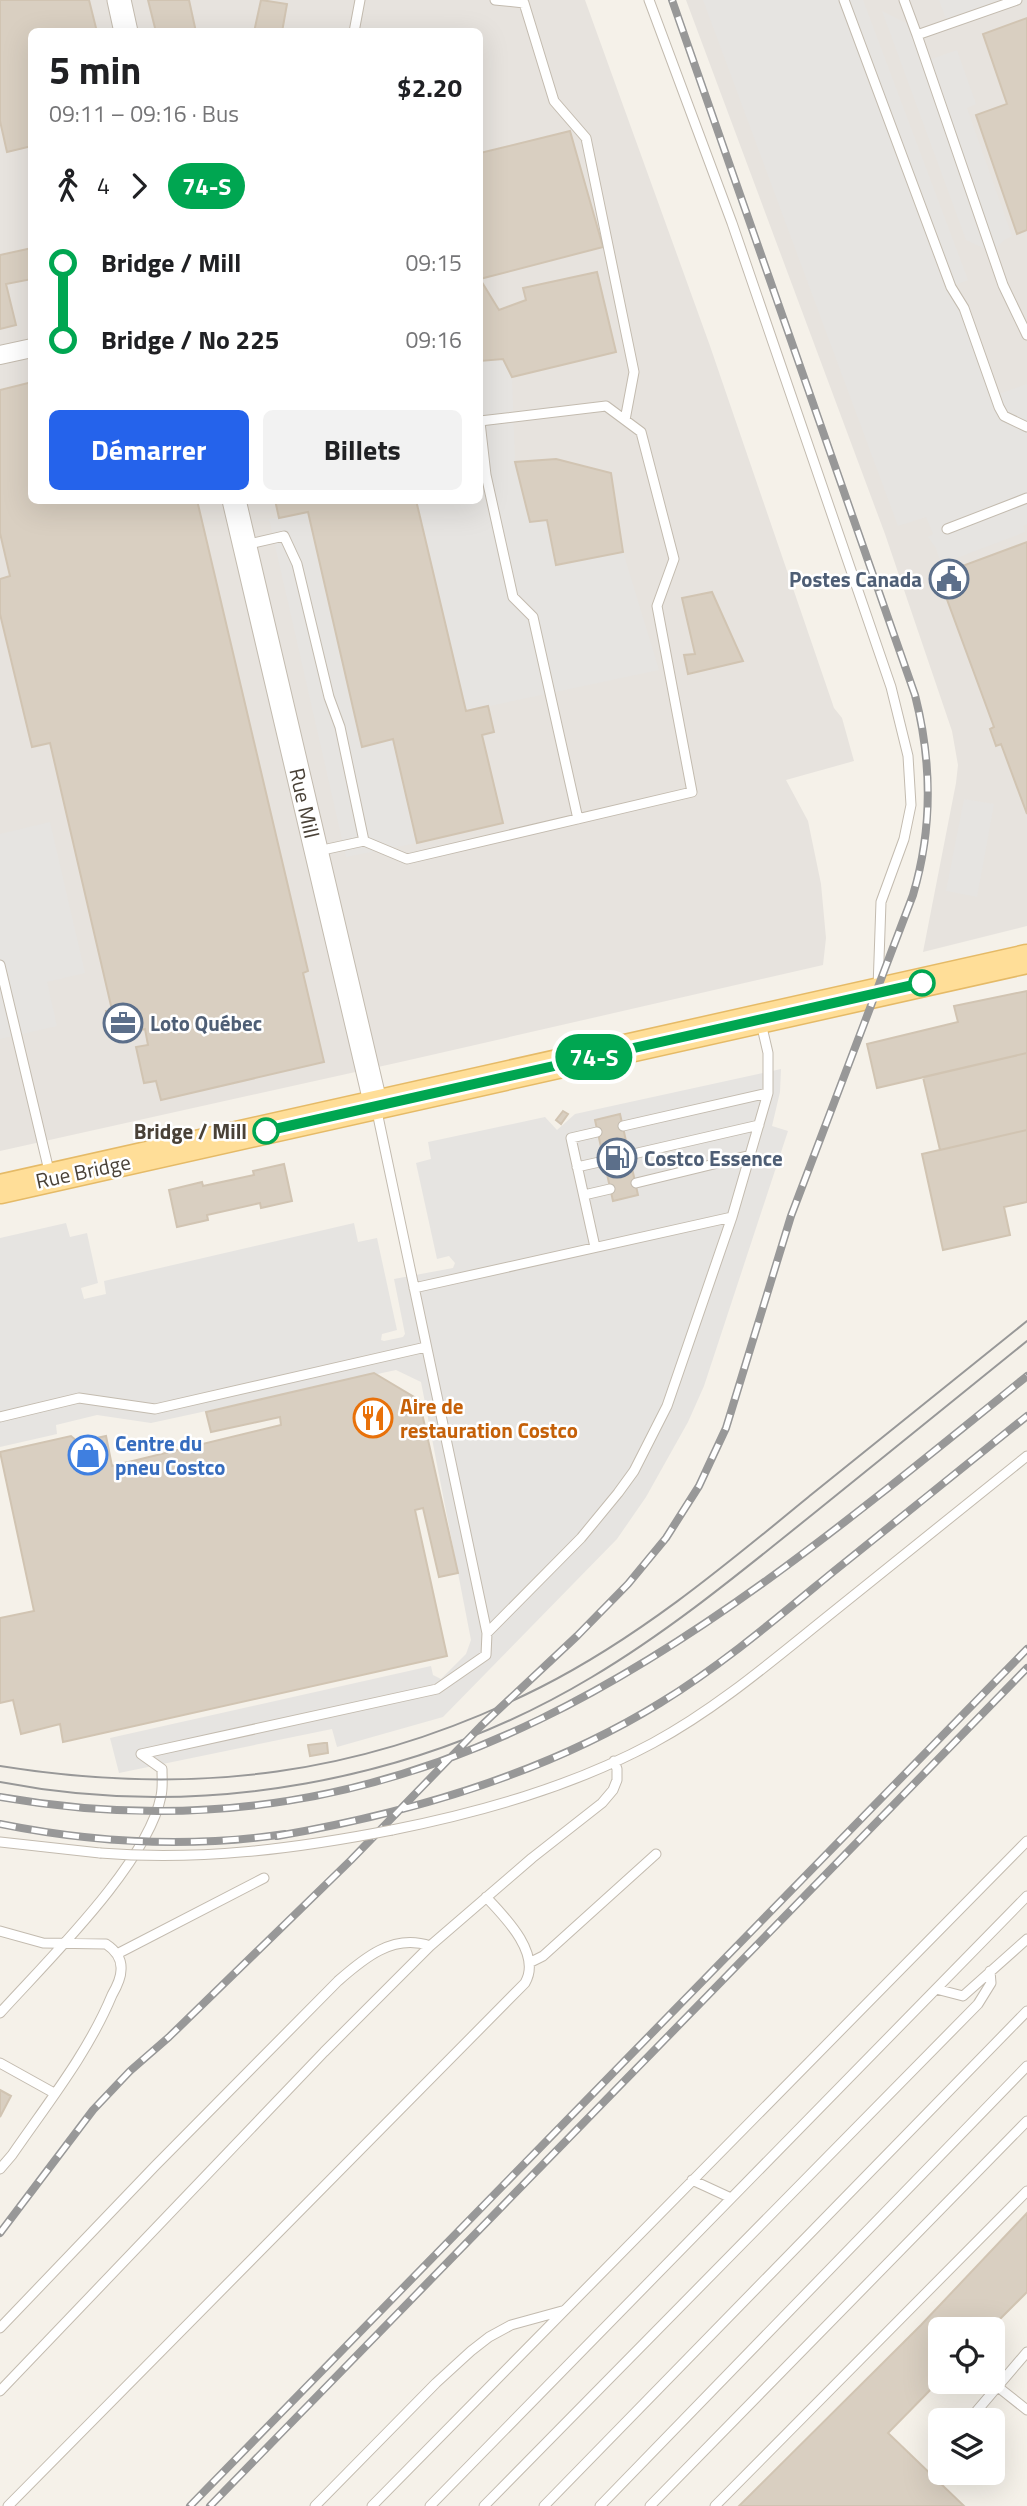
<!DOCTYPE html>
<html lang="fr">
<head>
<meta charset="utf-8">
<style>
	:root { --surface:#fff; --page:#f2f2f2; --text:#202124; --muted:#757577; --accent:#2563eb }
	body { margin:0; font-family:"Titillium Web",sans-serif; background:var(--page); color:var(--text); height:100vh; display:flex; flex-direction:column; font-size:26px; white-space:nowrap }
	* { box-sizing:border-box; margin:0 }
	p { font-size:23px; color:var(--muted) }
	.icon { flex:none; width:38px; height:38px; fill:none; stroke:currentColor; stroke-width:2; stroke-linecap:round; stroke-linejoin:round }
	.map { position:relative; flex:1; overflow:hidden }
	.details { position:absolute; left:28px; top:28px; width:455px; height:476px; display:flex; flex-direction:column; background:var(--surface); border-radius:10px; box-shadow:0 7px 28px #0002 }
	.details>* { flex:none }
	.badge { padding:0 14px; border-radius:23px; font-size:24px; line-height:46px }
	.tools { position:absolute; left:928px; top:2317px; display:grid; gap:14px }
	.tools a { display:grid; place-items:center; width:77px; height:77px; border-radius:10px; background:var(--surface); box-shadow:0 7px 28px #0002; font-size:35px }
	.map>.badge { position:absolute; translate:-50% -50%; box-shadow:0 0 0 4px #fff }
	.legs { display:flex; align-items:center; gap:10px; height:77px; padding:0 21px; font-size:23px }
	.legs p { margin-inline-start:auto }
	.headline { display:flex; align-items:center; justify-content:space-between; height:119px; padding:0 21px }
	h1 { font-size:38px; font-weight:700; line-height:52px }
	.primary-button { display:flex; gap:14px; margin-top:auto; padding:14px 21px }
	.primary-button a { flex:1; height:80px; border-radius:10px; background:var(--accent); color:#fff; font-size:28px; font-weight:700; line-height:80px; text-align:center }
	.primary-button a+a { background:var(--page); color:var(--text) }
	ul { padding:0 21px; list-style:none }
	li { display:flex; align-items:center; gap:24px; height:77px; font-size:26px }
	li i { display:grid; place-items:center; width:10px; height:100%; margin:0 9px; background:currentColor }
	li i::after { content:''; width:18px; height:18px; margin:-9px; border:5px solid; border-radius:50%; background:var(--surface) }
	li p { margin-inline-start:auto }
	li:first-child i { background:linear-gradient(#0000 50%,currentColor 0) }
	li:last-child i { background:linear-gradient(currentColor 50%,#0000 0) }
	.map>svg:first-child { display:block }
</style>
</head>
<body>
<div class="map">
<svg width="1027" height="2506" viewBox="0 0 1027 2506">
	<rect width="100%" height="100%" fill="#f5f1e9"/>
	<path fill="#e7e3de" fill-rule="evenodd" d="M0,0h585l125,346 124,362 8,10 12,43 -68,19 22,41 13,63 5,54 -3,27 -418,96 -405,90zM32,32h448v468h-448z
		M686,0h341v926l-104,26 33,-169 2,-18 -6,-34 -67,-197z"/>
	<path fill="#e6e4e1" d="M703,0h160l105,280 -16,6 44,109 31,-11v140l-4,2 2,6 -84,32 -5,-16 -8,-11 5,-3 -7,-17 -28,9z
		M939,0h78l-69,24z
		M882,11l32,16 12,34 31,-11 19,54 -9,4 45,128 -8,4 -12,12 -26,-12z
		M487,359h16l9,18 3,85 15,60 17,-2 9,45 67,-13 36,118 -193,41 -50,-210 64,-1v-139z
		M308,512l54,234 31,-7 24,104 -71,14 -77,-338z
		M964,799l30,5 -17,93 -31,-6z
		M50,822l35,151 -38,9 10,44 -57,13v-205z
		M781,1069l-1,23 -8,34 16,5 -84,255 -16,36 -42,75 -29,42 -174,178 -106,30 -5,-18 -213,44 -9,-35 321,-72 2,9 8,4 25,-25 5,-14 -50,-258 -25,-12 -245,53 -54,-8 -41,10 1,9 -57,13v-209l66,-15 4,14 17,-4 11,50 -17,5 3,11 22,-5 -2,-13 250,-58 4,19 19,-4 20,92 -15,4 -1,6 3,1 19,-4 2,-3 -11,-55 59,-11 2,-5 -6,-7 -12,3 -21,-96 15,-4 -3,-17 117,-25 12,13 18,-16z"/>
	<path fill="#d9cfc1" stroke="#d1c4b2" stroke-width="2" d="M0,0h89l8,32h-65v114l-25,6 -7,-31z
		M148,0h41l7,32h-40z
		M261,0l26,4 -5,28h-28z
		M1027,18v212l-10,4 -41,-119 31,-11 -24,-70z
		M570,131l33,116 -123,32 19,31 27,-10 -3,-12 74,-16 19,80 -104,25 -9,-18 -23,2v-208z
		M32,248v31l-26,5 10,41 -16,4v-74z
		M32,382v118h165l111,471 -5,2 21,89 -163,38 -5,-19 -12,2 -8,-36 12,-2 -3,-16 -34,8 -5,-26 6,-1 -62,-267 -18,4 -32,-133v-35l10,-3 -10,-43v-143z
		M556,459l55,14 12,79 -67,13 -9,-45 -17,2 -15,-60z
		M275,500h141l50,211 22,-5 6,26 -12,3 21,88 -86,20 -24,-104 -31,8 -54,-235 -29,6z
		M1027,542v272l-26,-70 -5,2 -6,-17 4,-2 -56,-152z
		M712,592l31,69 -55,13 -4,-19 11,-1 -13,-56z
		M1027,991v62l-150,35 -10,-44 91,-22 -4,-16z
		M1027,1053v77l-87,20 -17,-73z
		M563,1111l5,3 -7,10 -5,-4z
		M620,1114l18,81 -25,6 -18,-81z
		M1027,1130v72l-23,5 6,28 -67,15 -21,-96z
		M284,1164l8,37 -31,7 -1,-5 -53,12 1,5 -31,7 -8,-37 33,-8 1,4 51,-11 -1,-4z
		M374,1373l45,27 39,173 -19,4 -16,-69 -8,2 32,146 -384,86 -3,-18 -39,10 -8,-34 -13,3v-85l34,-7 -34,-159 71,-16 7,6 28,-6 6,30 169,-41 -1,-8 -69,15 -5,-20z
		M324,1743h3l1,10 -18,3 -2,-11z
		M0,2090l11,6 -11,21z
		M1027,2213v79l-37,37h-50v51l-52,53 76,73h-225l182,-181z"/>
	<g fill="none" stroke-linecap="round" stroke-linejoin="round">
		<defs>
			<path id="service" d="M495,0l29,3 30,98 32,37 48,234 -9,48
				M649,0l83,223 159,464 17,69 3,49 -7,34 -23,63 -3,86
				M844,0l107,287 13,21 35,99 5,9 23,11
				M904,0l13,35
				M1017,0l-100,35 86,250 24,50
				M354,32l6,-32
				M480,422l6,53 27,122 20,20 45,202
				M947,529l80,-31
				M245,545l39,-9 13,28 32,133 11,30 24,114 -46,10
				M364,841l43,18 285,-67 -35,-186 17,-47 -33,-127 -35,-26 -126,15
				M0,965l50,210
				M623,1126l145,-33
				M629,1155l130,-30
				M577,1167l27,-6
				M636,1183l115,-28
				M584,1195l26,-6
				M595,1247l-24,-109 26,-6
				M414,1288l318,-71
				M0,1417l79,-19 76,11 271,-62
				M487,1633l94,-95 37,-45 16,-22 33,-65 65,-189 36,-124v-40l-7,-30
				M141,1754l296,-65 49,-34 1,-22 -111,-526
				M392,1830c89,-18 179,-43 261,-87 63,-34 119,-82 175,-127 67,-54 133,-107 199,-160
				M0,1842l100,11
				M0,1931l43,12 63,1c9,6 16,14 15,26 0,8 -5,18 -9,25 -24,58 -65,109 -100,160l-12,14
				M117,1954l147,-76
				M529,1963l14,-7 113,-102
				M936,1989l27,7 64,-57
				M0,2013c47,-52 148,-150 161,-217 2,-8 1,-18 1,-27l-21,-15
				M0,2063l54,30
				M692,2180l39,18
				M0,2328l155,-162 183,-185c25,-22 55,-48 92,-35
				M998,2387l29,23
				M0,2391l324,-339 106,-106 102,-88 70,-55 11,-13 4,-10v-11l-3,-8
				M969,2420l58,-68
				M935,2458l5,-5
				M8,2506l517,-523c17,-29 -20,-66 -39,-86
				M315,2506l121,-123 35,-32 18,-14 22,-12 51,-14
				M372,2506l655,-665
				M430,2506l597,-610
				M484,2506l494,-502 13,-21 -1,-12
				M544,2506l483,-495
				M600,2506l427,-440
				M650,2506l377,-385
				M715,2506l312,-315"/>
			<path id="minor" d="M0,355l32,-7"/>
			<path id="tertiary" d="M119,0l7,32
				M234,500l142,606"/>
			<path id="primary" d="M0,1189l1027,-230"/>
		</defs>
		<use href="#service" stroke="#c3bbaf" stroke-width="11"/>
		<use href="#minor" stroke="#c3bbaf" stroke-width="20"/>
		<use href="#tertiary" stroke="#c3bbaf" stroke-width="25"/>
		<use href="#primary" stroke="#e5ba67" stroke-width="31"/>
		<use href="#service" stroke="#fff" stroke-width="9"/>
		<use href="#minor" stroke="#fff" stroke-width="18"/>
		<use href="#tertiary" stroke="#fff" stroke-width="23"/>
		<use href="#primary" stroke="#ffde98" stroke-width="28"/>
		<path stroke="#989898" stroke-width="2" d="M0,1766c193,31 365,10 541,-79 99,-50 186,-123 271,-193 71,-58 143,-115 215,-173
			M0,1782c201,39 417,0 592,-105 79,-47 150,-106 221,-163 71,-58 143,-115 214,-173"/>
		<defs>
			<path id="rail" d="M0,1797c434,76 714,-168 1027,-421
				M0,1824c94,19 190,24 285,10
				M277,1836c133,-23 268,-62 383,-133 62,-38 117,-85 173,-131 65,-52 129,-104 194,-156
				M0,2233l93,-123 37,-39 39,-34 182,-177 130,-134 96,-90 51,-52 38,-46 33,-52 27,-58 65,-212 122,-321c20,-67 19,-133 2,-200l-243,-695
				M190,2506l837,-857
				M210,2506l817,-838"/>
		</defs>
		<use href="#rail" stroke="#989898" stroke-width="8"/>
		<use href="#rail" stroke="#fff" stroke-width="5" stroke-dasharray="16" stroke-linecap="butt"/>
		<defs>
			<path id="service-bridge" d="M100,1853c98,8 195,-4 292,-23"/>
		</defs>
		<use href="#service-bridge" stroke="#c3bbaf" stroke-width="11" stroke-linecap="butt"/>
		<use href="#service-bridge" stroke="#fff" stroke-width="9"/>
	</g>
	<g fill="none" stroke-linecap="round" stroke-linejoin="round">
		<defs>
			<path id="line-1" d="M266,1131l656,-148"/>
		</defs>
		<use href="#line-1" stroke="#fff" stroke-width="16"/>
		<use href="#line-1" stroke="#00a651" stroke-width="10"/>
	</g>
	<defs>
		<symbol id="civic-ring" viewBox="-11 -11 22 22"><circle r="9.5" fill="#fff" stroke="#5c6f8a" stroke-width="1.5"/><path d="M-.6-6.5H3V-4.5H.6V-3L4-1V1h2V6H-6V1h2V-1L-.6-3ZM-1.2 2.5V6h2.4V2.5Z" fill="#5c6f8a"/></symbol>
		<symbol id="office-ring" viewBox="-11 -11 22 22"><circle r="9.5" fill="#fff" stroke="#5c6f8a" stroke-width="1.5"/><path d="M-6-3h4V-5.5h4V-3h4V5H-6ZM-1-4.5V-3h2v-1.5ZM-6 0V1H6V0Z" fill="#5c6f8a"/></symbol>
		<symbol id="fuel-ring" viewBox="-11 -11 22 22"><circle r="9.5" fill="#fff" stroke="#5c6f8a" stroke-width="1.5"/><path d="M-5.5-6h7V0h2V4h1.3V-2.5L3-4.5l.8-.8L6-3V5H2.5V1h-1V6h-7ZM-4.2-4.7v3.2H.2V-4.7Z" fill="#5c6f8a"/></symbol>
		<symbol id="restaurant-ring" viewBox="-11 -11 22 22"><circle r="9.5" fill="#fff" stroke="#e8710a" stroke-width="1.5"/><path d="M-5-6h1v4h1v-4h1v4h1v-4h1v5L-1.5 .5V6h-2V.5L-5-1ZM5-6V6H3V1.5H1.5Q1.5-4 5-6Z" fill="#e8710a"/></symbol>
		<symbol id="shop-ring" viewBox="-11 -11 22 22"><circle r="9.5" fill="#fff" stroke="#3f7fe0" stroke-width="1.5"/><path d="M-5-2.5h2.3a2.7 3.5 0 0 1 5.4 0H5L5.5 6h-11ZM-1.5-2.5h3a1.5 2.3 0 0 0-3 0Z" fill="#3f7fe0"/></symbol>
	</defs>
	<g fill-rule="evenodd">
		<use href="#civic-ring" x="927" y="557" width="44" height="44"/>
		<use href="#office-ring" x="101" y="1001" width="44" height="44"/>
		<use href="#fuel-ring" x="595" y="1136" width="44" height="44"/>
		<use href="#restaurant-ring" x="351" y="1396" width="44" height="44"/>
		<use href="#shop-ring" x="66" y="1433" width="44" height="44"/>
	</g>
	<g fill="#fff" stroke="#00a651" stroke-width="3.5">
		<circle cx="922" cy="983" r="12"/>
		<circle cx="266" cy="1131" r="12"/>
	</g>
	<g text-anchor="middle" dominant-baseline="central" stroke-width="5" stroke-linejoin="round" paint-order="stroke">
		<g font-size="21" font-weight="bold" fill="#4e5e75" stroke="#fff" text-anchor="start">
			<text x="922" y="579" text-anchor="end">Postes Canada</text>
			<text x="150" y="1023">Loto Québec</text>
			<text x="644" y="1158">Costco Essence</text>
		</g>
		<g font-size="21" fill="#494137" stroke="#fff">
			<text transform="translate(305 803) rotate(77)">Rue Mill</text>
			<text transform="translate(83 1171) rotate(-12)">Rue Bridge</text>
		</g>
		<g font-size="21" font-weight="bold" fill="#494137" stroke="#fff" text-anchor="end">
			<text x="247" y="1131">Bridge / Mill</text>
		</g>
		<g font-size="21" font-weight="bold" fill="#c56008" stroke="#fff" text-anchor="start">
			<text x="400" y="1406">Aire de<tspan x="400" dy="24">restauration Costco</tspan></text>
		</g>
		<g font-size="21" font-weight="bold" fill="#366cbe" stroke="#fff" text-anchor="start">
			<text x="115" y="1443">Centre du<tspan x="115" dy="24">pneu Costco</tspan></text>
		</g>
	</g>
</svg>
<div class="tools">
<a><svg class="icon" aria-label="locate" viewBox="0 0 24 24"><circle cx="12" cy="12" r="6"/><path d="M12 2v4M12 18v4M2 12h4M18 12h4"/></svg></a>
<a><svg class="icon" aria-label="layers" viewBox="0 0 24 24"><path d="M12 4l9 5-9 5-9-5zM3 14l9 5 9-5"/></svg></a>
</div>
<b class="badge" style="left:594px;top:1057px;background:#00a651;color:#fff">74-S</b>
<section class="details">
<div class="headline"><div><h1>5 min</h1><p>09:11 – 09:16 · Bus</p></div><b>$2.20</b></div>
<div class="legs"><svg class="icon" aria-label="walk" viewBox="0 0 24 24"><circle cx="13" cy="4" r="2"/><path d="M13 8l-2 6 4 7M11 14l-3 7M7 12l3-4h3l4 4"/></svg>4<svg class="icon" aria-label="forward" viewBox="0 0 24 24"><path d="M9 5l7 7-7 7"/></svg><b class="badge" style="background:#00a651;color:#fff">74-S</b></div>
<ul>
<li><i style="color:#00a651"></i><b>Bridge / Mill</b><p>09:15</p></li>
<li><i style="color:#00a651"></i><b>Bridge / No 225</b><p>09:16</p></li>
</ul>
<div class="primary-button"><a>Démarrer</a><a>Billets</a></div>
</section>
</div>
</body>
</html>
